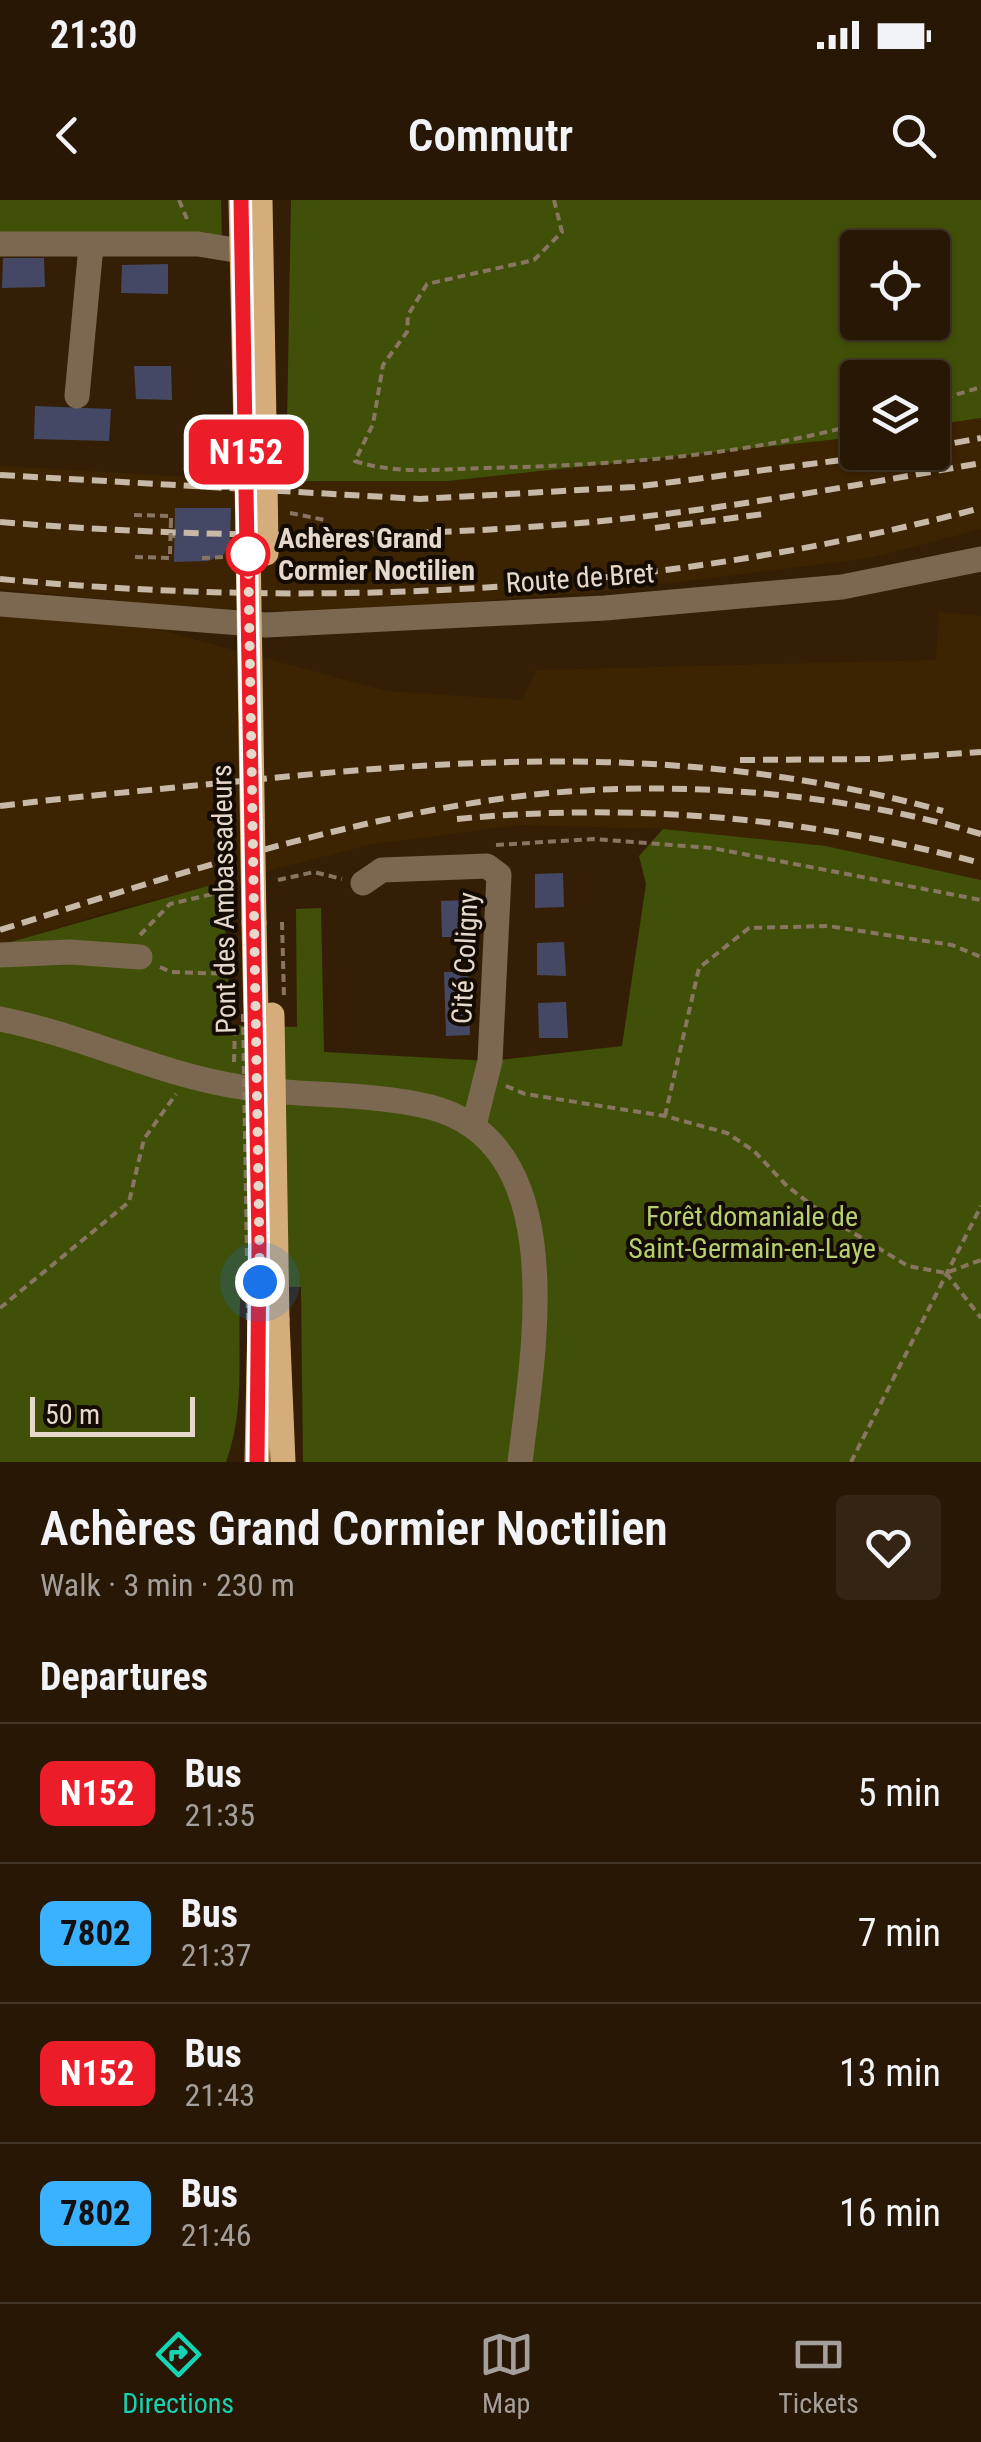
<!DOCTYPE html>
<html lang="en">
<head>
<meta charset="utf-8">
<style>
	:root { --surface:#271704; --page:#332413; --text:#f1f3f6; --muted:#a49f9a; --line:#433626; --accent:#13d5b3 }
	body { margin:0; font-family:"Roboto Condensed",sans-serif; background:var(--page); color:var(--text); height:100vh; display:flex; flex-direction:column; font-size:38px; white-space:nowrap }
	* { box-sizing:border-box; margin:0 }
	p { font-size:32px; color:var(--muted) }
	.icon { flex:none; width:55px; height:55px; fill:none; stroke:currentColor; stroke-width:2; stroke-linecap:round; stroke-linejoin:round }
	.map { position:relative; height:1262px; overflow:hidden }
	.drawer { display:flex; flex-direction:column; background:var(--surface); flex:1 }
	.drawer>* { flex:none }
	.badge { padding:0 20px; border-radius:15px; font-size:35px; line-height:65px }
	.fabs { position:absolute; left:840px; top:30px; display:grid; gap:20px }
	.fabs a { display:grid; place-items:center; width:110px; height:110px; border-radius:10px; background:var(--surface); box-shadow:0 2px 8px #0004,0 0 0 2px var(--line); font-size:50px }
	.scale { position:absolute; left:30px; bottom:25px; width:165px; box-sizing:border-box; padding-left:10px; border:5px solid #e6d8ca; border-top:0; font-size:28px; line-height:35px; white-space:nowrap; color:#e6d8ca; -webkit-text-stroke:8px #140b03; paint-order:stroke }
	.you { position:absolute; width:50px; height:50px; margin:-25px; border:8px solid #fff; border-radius:50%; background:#1a73e8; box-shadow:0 0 0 15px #1a73e833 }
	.map>.badge { position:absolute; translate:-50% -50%; box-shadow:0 0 0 5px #fff }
	h2 { padding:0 40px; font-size:38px; line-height:90px }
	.round { display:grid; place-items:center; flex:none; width:105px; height:105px; border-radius:10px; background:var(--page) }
	.headline { display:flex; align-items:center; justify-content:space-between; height:170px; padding:0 40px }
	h1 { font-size:48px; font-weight:600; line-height:75px }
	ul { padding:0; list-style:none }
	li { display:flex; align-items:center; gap:30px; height:140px; padding:0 40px; border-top:2px solid var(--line) }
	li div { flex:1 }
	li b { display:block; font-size:38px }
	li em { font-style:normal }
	li .badge { min-width:110px; font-weight:700; text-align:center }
	.status { display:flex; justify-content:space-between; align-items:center; height:70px; padding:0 50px; background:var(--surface); direction:ltr }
	.status svg { height:28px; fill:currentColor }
	header { display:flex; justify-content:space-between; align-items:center; height:130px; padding:0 40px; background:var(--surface); font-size:45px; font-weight:600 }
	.tab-bar { display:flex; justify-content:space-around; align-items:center; height:140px; border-top:2px solid var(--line); background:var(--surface); font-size:28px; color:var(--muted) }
	.tab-bar a { display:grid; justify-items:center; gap:5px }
	.tab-bar .selected { color:var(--accent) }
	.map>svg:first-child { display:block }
</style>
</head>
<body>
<div class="status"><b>21:30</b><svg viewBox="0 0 49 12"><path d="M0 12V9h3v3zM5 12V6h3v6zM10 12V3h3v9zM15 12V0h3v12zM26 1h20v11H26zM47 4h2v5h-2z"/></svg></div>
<header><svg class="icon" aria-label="back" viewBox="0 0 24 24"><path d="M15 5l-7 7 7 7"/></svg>Commutr<svg class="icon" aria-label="search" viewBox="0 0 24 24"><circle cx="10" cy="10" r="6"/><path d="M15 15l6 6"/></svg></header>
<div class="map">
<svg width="981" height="1262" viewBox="0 0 981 1262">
	<rect width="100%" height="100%" fill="#341f06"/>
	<path fill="#3c2302" d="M981,218v111l-111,29 -261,33 -278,21 -134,-4 -197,-19v-123l228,13 220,2 409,-44 1,15h74l1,-27z
		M939,412l42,4v264l-155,-34 -163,-17 -143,-4 -147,19 -254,65 -119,36v-332l152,15 235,63 135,9 14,-30 400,-10z"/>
	<path fill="#405008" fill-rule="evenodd" d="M0,0h221l1,42 -222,7z
		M291,0h690v218l-48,7 -1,-47h-74l-1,59 -409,44h-162zM858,48h74v74h-74z
		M663,629l163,17 155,34v582h-678l-2,-175 -60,-1c-5,58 6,120 -15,176h-226v-517l222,-63 9,143 66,2 -1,-118 25,-1 3,144 166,9 132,-15 24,-162 -7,-28z"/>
	<path fill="#454865" d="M3,58h41l1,29 -43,1z
		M168,64v30l-47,-1 1,-28z
		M134,166h37l1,34 -36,-1z
		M35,206l76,3 -2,32 -75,-2z
		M175,308h56l-1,34 -6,12 -16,7 -34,1z
		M563,673l1,34 -29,1v-34z
		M467,700l1,37h-26l-1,-36z
		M564,742l2,34 -29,-1v-32z
		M444,772h24l2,63 -24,1z
		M566,802l2,36h-29l-1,-35z"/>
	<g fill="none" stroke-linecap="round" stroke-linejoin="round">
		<path stroke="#887662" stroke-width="4" stroke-dasharray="8 5" stroke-linecap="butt" d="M179,0l8,19
			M554,0l8,32 -28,28 -107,24 -19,31 -1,17 -24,33 -10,59 -18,37c43,14 85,8 130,7 125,-3 251,-11 373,-44
			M932,202l49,-15
			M290,313l35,7
			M134,315l37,1v4
			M170,336h5
			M135,357l35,1v-4
			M202,358l22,-1
			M281,371l45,-2
			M496,645l97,-6 119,9 269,52
			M278,680l36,-8 28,7
			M282,722l2,75
			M140,735l30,-31 60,-14
			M160,767l11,5 59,2
			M234,862l1,-36
			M506,886l19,8 140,22 62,17 27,18 33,35 40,31 81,49 38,7 35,-13
			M665,916l34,-148 50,-40 79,-2 124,19 29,12
			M946,1073l35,45
			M0,1108l129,-106 15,-63 32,-45
			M851,1262l130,-256"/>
		<path stroke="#7c6850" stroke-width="25" d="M0,44h198l43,7
			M77,196l14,-150
			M0,404l266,21 339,-17 237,-21 139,-28
			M363,683l19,-13 105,-4 12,9 -9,186 -16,64
			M0,755l70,-3 70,5
			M0,819c82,16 157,55 241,68 62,10 128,5 189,20 143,37 103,247 90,355"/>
		<path stroke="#d5ad7a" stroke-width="25" d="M241,0l6,278
			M260,0l5,278
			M254,723l2,92
			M277,1120l6,142
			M257,1262l3,-143"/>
		<path stroke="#c7b8a8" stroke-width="6" stroke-dasharray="15 8" stroke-linecap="butt" d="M932,247l49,-9
			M0,275l420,24 214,-12 269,-35
			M0,322c197,16 394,18 591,0 131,-12 261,-36 390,-59
			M655,328l109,-14
			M0,379c329,31 661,14 981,-71
			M740,560l139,-1 102,-7
			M0,606c80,-10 161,-17 242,-25 243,-25 462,-36 701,30
			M457,619c176,-17 353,-1 524,44
			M0,730c161,-51 331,-107 499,-131 151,-22 336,-9 482,35"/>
		<path stroke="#887662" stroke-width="4" stroke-dasharray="8 5" stroke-linecap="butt" d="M170,354l1,-34
			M243,814l5,306"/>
		<path stroke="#d5ad7a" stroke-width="25" d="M247,278l7,445
			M265,278l1,75
			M272,815l5,305"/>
	</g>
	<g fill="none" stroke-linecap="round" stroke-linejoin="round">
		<defs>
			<path id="line" d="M241,0l18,1044 -2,218"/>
		</defs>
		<use href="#line" stroke="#fff" stroke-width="22"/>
		<use href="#line" stroke="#ed1c29" stroke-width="15"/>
		<path stroke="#e6d8ca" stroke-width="10" stroke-dasharray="0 18" d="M248,354v-8l12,736"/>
	</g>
	<circle fill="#fff" stroke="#ed1c29" stroke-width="5" cx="248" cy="354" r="20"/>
	<g text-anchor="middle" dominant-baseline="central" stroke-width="8" stroke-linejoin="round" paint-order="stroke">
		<g font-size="28" font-weight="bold" fill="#e6d8ca" stroke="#140b03" text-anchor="start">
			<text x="278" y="338">Achères Grand<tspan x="278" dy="32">Cormier Noctilien</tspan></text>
		</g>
		<g font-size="28" fill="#e6d8ca" stroke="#140b03">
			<text transform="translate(580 378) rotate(-4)">Route de Bret</text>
			<text transform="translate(224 699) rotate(-91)">Pont des Ambassadeurs</text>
			<text transform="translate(465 758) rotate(-87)">Cité Coligny</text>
		</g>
		<g font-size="28" fill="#b6d070" stroke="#140b03">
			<text x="752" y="1016">Forêt domaniale de<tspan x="752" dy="32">Saint-Germain-en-Laye</tspan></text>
		</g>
	</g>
</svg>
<div class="fabs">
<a><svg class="icon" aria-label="locate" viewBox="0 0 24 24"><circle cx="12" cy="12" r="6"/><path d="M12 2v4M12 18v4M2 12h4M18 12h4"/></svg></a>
<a><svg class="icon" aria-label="layers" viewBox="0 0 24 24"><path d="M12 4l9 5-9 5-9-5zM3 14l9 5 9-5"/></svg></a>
</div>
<div class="scale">50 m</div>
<div class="you" style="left:260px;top:1082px"></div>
<b class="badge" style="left:246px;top:252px;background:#ed1c29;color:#fff">N152</b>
</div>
<section class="drawer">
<div class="headline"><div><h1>Achères Grand Cormier Noctilien</h1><p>Walk · 3 min · 230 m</p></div><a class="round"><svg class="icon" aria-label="heart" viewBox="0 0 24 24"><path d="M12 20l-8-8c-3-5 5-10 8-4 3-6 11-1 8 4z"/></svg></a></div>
<h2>Departures</h2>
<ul>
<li><span class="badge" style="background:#ed1c29;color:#fff">N152</span><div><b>Bus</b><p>21:35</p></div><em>5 min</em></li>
<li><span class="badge" style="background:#3bb2ff;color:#111">7802</span><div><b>Bus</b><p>21:37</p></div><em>7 min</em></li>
<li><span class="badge" style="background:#ed1c29;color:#fff">N152</span><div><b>Bus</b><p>21:43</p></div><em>13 min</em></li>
<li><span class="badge" style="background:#3bb2ff;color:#111">7802</span><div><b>Bus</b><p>21:46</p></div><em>16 min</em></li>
</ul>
</section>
<nav class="tab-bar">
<a class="selected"><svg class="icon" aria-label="directions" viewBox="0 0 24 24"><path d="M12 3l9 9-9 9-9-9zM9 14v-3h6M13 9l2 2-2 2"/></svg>Directions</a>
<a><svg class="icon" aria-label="map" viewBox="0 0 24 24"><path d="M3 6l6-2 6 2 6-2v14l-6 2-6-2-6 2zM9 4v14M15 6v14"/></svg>Map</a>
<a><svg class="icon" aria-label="tickets" viewBox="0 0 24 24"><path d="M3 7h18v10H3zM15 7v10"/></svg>Tickets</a>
</nav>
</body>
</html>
